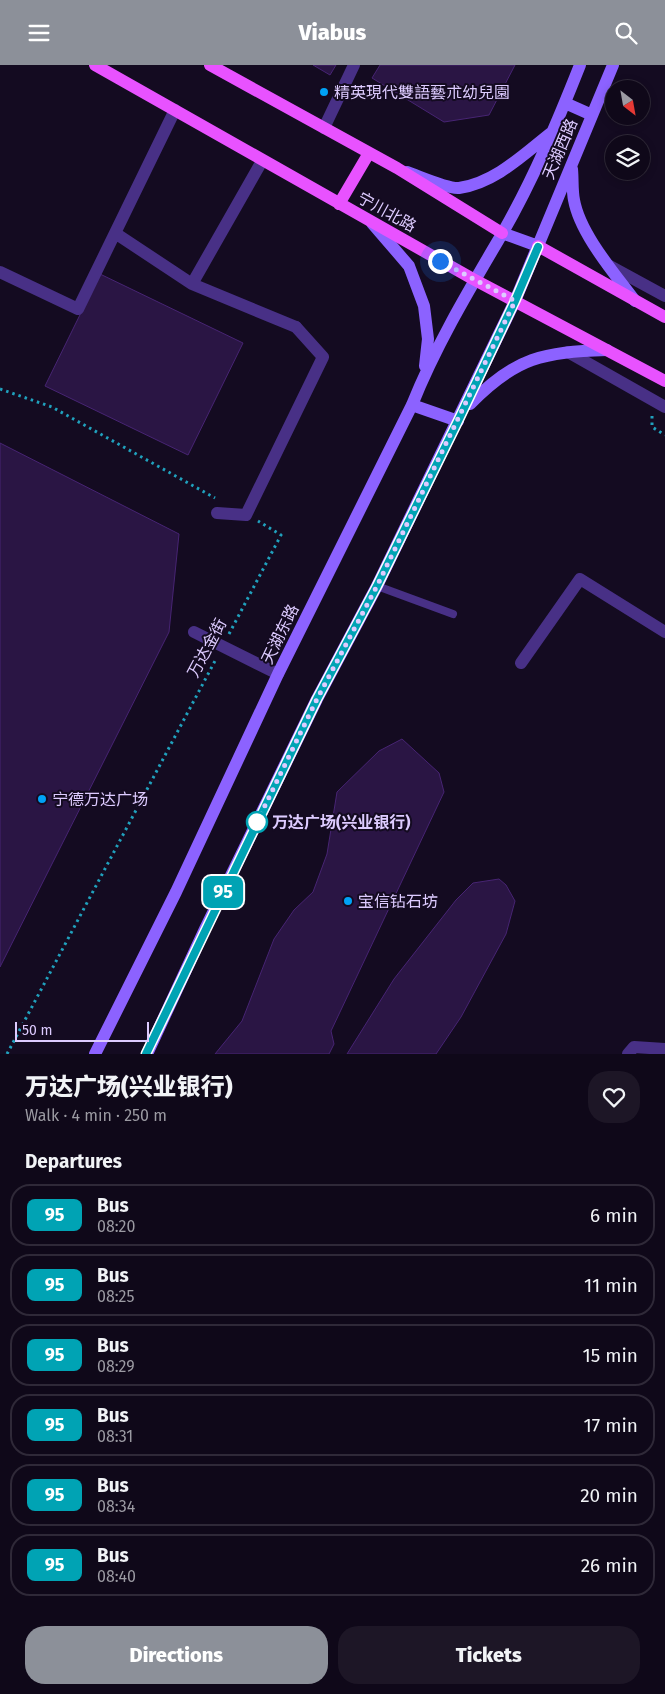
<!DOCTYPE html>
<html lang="en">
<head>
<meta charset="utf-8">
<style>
	:root { --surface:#0f0819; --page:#1d1626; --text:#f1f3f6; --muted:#9b9aa2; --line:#2f2938; --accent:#8c9099 }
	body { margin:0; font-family:"Fira Sans","Noto Sans SC",sans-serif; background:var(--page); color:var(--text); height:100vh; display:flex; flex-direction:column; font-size:19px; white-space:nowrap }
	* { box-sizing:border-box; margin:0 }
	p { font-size:16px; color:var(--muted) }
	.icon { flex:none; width:28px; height:28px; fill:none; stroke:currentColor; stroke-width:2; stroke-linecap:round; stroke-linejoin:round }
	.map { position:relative; height:989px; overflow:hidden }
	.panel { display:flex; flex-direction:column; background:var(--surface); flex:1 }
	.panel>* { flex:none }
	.badge { padding:0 10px; border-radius:8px; font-size:18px; line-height:32px }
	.needle { width:32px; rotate:149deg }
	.fabs { position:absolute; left:605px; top:15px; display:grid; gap:10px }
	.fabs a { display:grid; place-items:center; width:45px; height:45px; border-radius:50%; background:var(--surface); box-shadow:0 2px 8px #0003,0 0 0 1px var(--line); font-size:25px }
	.scale { position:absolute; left:15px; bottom:12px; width:134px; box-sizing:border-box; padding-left:5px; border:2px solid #ddcbff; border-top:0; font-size:14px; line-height:18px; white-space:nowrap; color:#ddcbff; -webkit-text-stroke:4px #140b21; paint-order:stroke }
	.you { position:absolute; width:25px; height:25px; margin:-12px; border:4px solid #fff; border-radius:50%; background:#1a73e8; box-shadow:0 0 0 8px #1a73e833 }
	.map>.badge { position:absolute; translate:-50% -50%; box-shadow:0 0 0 2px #fff }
	h2 { padding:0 25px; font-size:19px; line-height:45px }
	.round { display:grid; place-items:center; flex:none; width:52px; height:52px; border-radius:20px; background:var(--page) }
	.summary { display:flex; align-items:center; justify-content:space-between; height:85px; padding:0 25px }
	h1 { font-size:24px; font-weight:800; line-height:38px }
	.primary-button { display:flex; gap:10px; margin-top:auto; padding:10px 25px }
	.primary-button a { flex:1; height:58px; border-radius:20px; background:var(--accent); color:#fff; font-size:20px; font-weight:800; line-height:58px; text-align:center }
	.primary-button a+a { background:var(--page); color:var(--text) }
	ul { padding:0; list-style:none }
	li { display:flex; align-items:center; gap:15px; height:62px; margin:0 10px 8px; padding:0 15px; border:2px solid var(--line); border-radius:20px }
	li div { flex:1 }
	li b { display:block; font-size:19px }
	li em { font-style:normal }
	li .badge { min-width:55px; font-weight:700; text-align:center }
	header { display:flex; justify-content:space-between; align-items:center; height:65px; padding:0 25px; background:var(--accent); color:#fff; font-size:22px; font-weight:800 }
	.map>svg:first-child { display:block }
</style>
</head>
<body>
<header><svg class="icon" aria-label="menu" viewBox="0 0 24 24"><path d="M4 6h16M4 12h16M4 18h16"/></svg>Viabus<svg class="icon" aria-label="search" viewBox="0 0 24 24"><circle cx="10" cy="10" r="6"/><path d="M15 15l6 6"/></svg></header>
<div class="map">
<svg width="665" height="989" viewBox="0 0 665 989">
	<rect width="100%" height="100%" fill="#140b21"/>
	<path fill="#2a1544" stroke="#472473" d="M313,0h23l-6,10z
		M380,0h135l-26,50 -45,7 -72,-44z
		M100,209l143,69 -55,112 -143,-69z
		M0,378l179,91 -10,98 -169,335z
		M402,674l37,34 5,19 -113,239 3,13 -5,10h-114l27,-33 32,-82 20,-29 19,-18 14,-38 10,-62 42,-41z
		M499,814l7,6 9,16 -9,33 -45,83 -25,37h-89l47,-75 62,-79 17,-17z"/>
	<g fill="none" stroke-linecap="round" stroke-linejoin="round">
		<path stroke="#20a1bd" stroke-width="3" stroke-dasharray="2.5 4" stroke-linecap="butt" d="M0,324l52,18 163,91
			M652,351v11l13,8
			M229,569l52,-99 -23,-14
			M7,989l209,-395"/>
		<path stroke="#483086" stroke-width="8" d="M377,521l76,28"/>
		<path stroke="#483086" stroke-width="12" d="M217,448l29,2 77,-158 -27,-30
			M194,567l84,42"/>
		<path stroke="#483086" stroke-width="12" d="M324,63l30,-63
			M115,168l77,51 104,43
			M608,200l57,31
			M0,207l78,37 97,-199
			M192,219l70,-123
			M568,287l97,55
			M521,598l59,-84 85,53
			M628,989l6,-7 31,2"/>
		<path stroke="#8c62ff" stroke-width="12" d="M565,38l27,12
			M572,104c1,10 0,21 2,31 6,34 41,74 61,101
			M407,107c12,4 41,17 52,16 36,-5 65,-34 92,-55
			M372,158l37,43 15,40 4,33 -3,27
			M502,168l36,13
			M470,339c46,-47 73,-52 137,-54
			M412,340l46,16
			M95,989l81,-162 102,-218 134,-269c24,-60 57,-115 90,-171 31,-54 55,-111 78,-169
			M147,989l58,-125 112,-230 60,-113 138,-285 98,-236"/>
		<path stroke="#e852ff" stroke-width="12" d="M95,0l378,214 192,102
			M210,0l187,103 105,65
			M339,139l30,-51
			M538,181l127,71"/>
	</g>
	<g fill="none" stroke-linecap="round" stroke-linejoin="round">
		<defs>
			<path id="line" d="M146,989l171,-355 60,-113 81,-165 57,-120 23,-54"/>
		</defs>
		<use href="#line" stroke="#fff" stroke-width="11"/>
		<use href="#line" stroke="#00a3b4" stroke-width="8"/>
		<path stroke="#ddcbff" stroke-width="5" stroke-dasharray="0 9" d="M257,757l60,-123 60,-113 138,-285 -75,-40"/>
	</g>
	<g fill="#00a2f6" stroke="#140b21" stroke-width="2">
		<circle cx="324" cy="27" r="5"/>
		<circle cx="42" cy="734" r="5"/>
		<circle cx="348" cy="836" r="5"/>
	</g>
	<circle fill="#fff" stroke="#00a3b4" stroke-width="2.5" cx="257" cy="757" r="10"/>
	<g text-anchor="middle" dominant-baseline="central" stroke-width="4" stroke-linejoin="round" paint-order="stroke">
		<g font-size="16" fill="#ddcbff" stroke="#140b21" text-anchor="start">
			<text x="334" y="27">精英現代雙語藝朮幼兒園</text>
			<text x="52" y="734">宁德万达广场</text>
			<text x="358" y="836">宝信钻石坊</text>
		</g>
		<g font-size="16" fill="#ddcbff" stroke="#140b21">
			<text transform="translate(560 84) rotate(-67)">天湖西路</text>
			<text transform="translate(387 147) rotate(29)">宁川北路</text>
			<text transform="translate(280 569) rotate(-64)">天湖东路</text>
			<text transform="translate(207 583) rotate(-62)">万达金街</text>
		</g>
		<g font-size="16" font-weight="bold" fill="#ddcbff" stroke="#140b21" text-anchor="start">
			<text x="272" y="757">万达广场(兴业银行)</text>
		</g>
	</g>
</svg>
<div class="fabs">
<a><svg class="needle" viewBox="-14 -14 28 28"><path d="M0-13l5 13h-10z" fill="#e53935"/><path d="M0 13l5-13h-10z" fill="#9b9aa2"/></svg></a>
<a><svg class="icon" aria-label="layers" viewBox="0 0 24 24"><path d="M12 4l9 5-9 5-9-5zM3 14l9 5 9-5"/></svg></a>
</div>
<div class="scale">50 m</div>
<div class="you" style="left:440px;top:196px"></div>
<b class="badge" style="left:223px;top:827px;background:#00a3b4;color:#fff">95</b>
</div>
<section class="panel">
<div class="summary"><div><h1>万达广场(兴业银行)</h1><p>Walk · 4 min · 250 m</p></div><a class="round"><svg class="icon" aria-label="heart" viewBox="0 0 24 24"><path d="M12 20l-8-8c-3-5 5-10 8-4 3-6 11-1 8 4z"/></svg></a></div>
<h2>Departures</h2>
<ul>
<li><span class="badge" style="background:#00a3b4;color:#fff">95</span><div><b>Bus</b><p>08:20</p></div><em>6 min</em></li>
<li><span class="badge" style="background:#00a3b4;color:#fff">95</span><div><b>Bus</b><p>08:25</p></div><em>11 min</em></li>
<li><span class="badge" style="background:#00a3b4;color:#fff">95</span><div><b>Bus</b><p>08:29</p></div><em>15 min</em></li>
<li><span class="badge" style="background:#00a3b4;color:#fff">95</span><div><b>Bus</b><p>08:31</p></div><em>17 min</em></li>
<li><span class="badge" style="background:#00a3b4;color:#fff">95</span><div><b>Bus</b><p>08:34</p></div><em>20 min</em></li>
<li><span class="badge" style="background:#00a3b4;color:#fff">95</span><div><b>Bus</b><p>08:40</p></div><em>26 min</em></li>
</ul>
<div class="primary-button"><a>Directions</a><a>Tickets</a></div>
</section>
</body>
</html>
